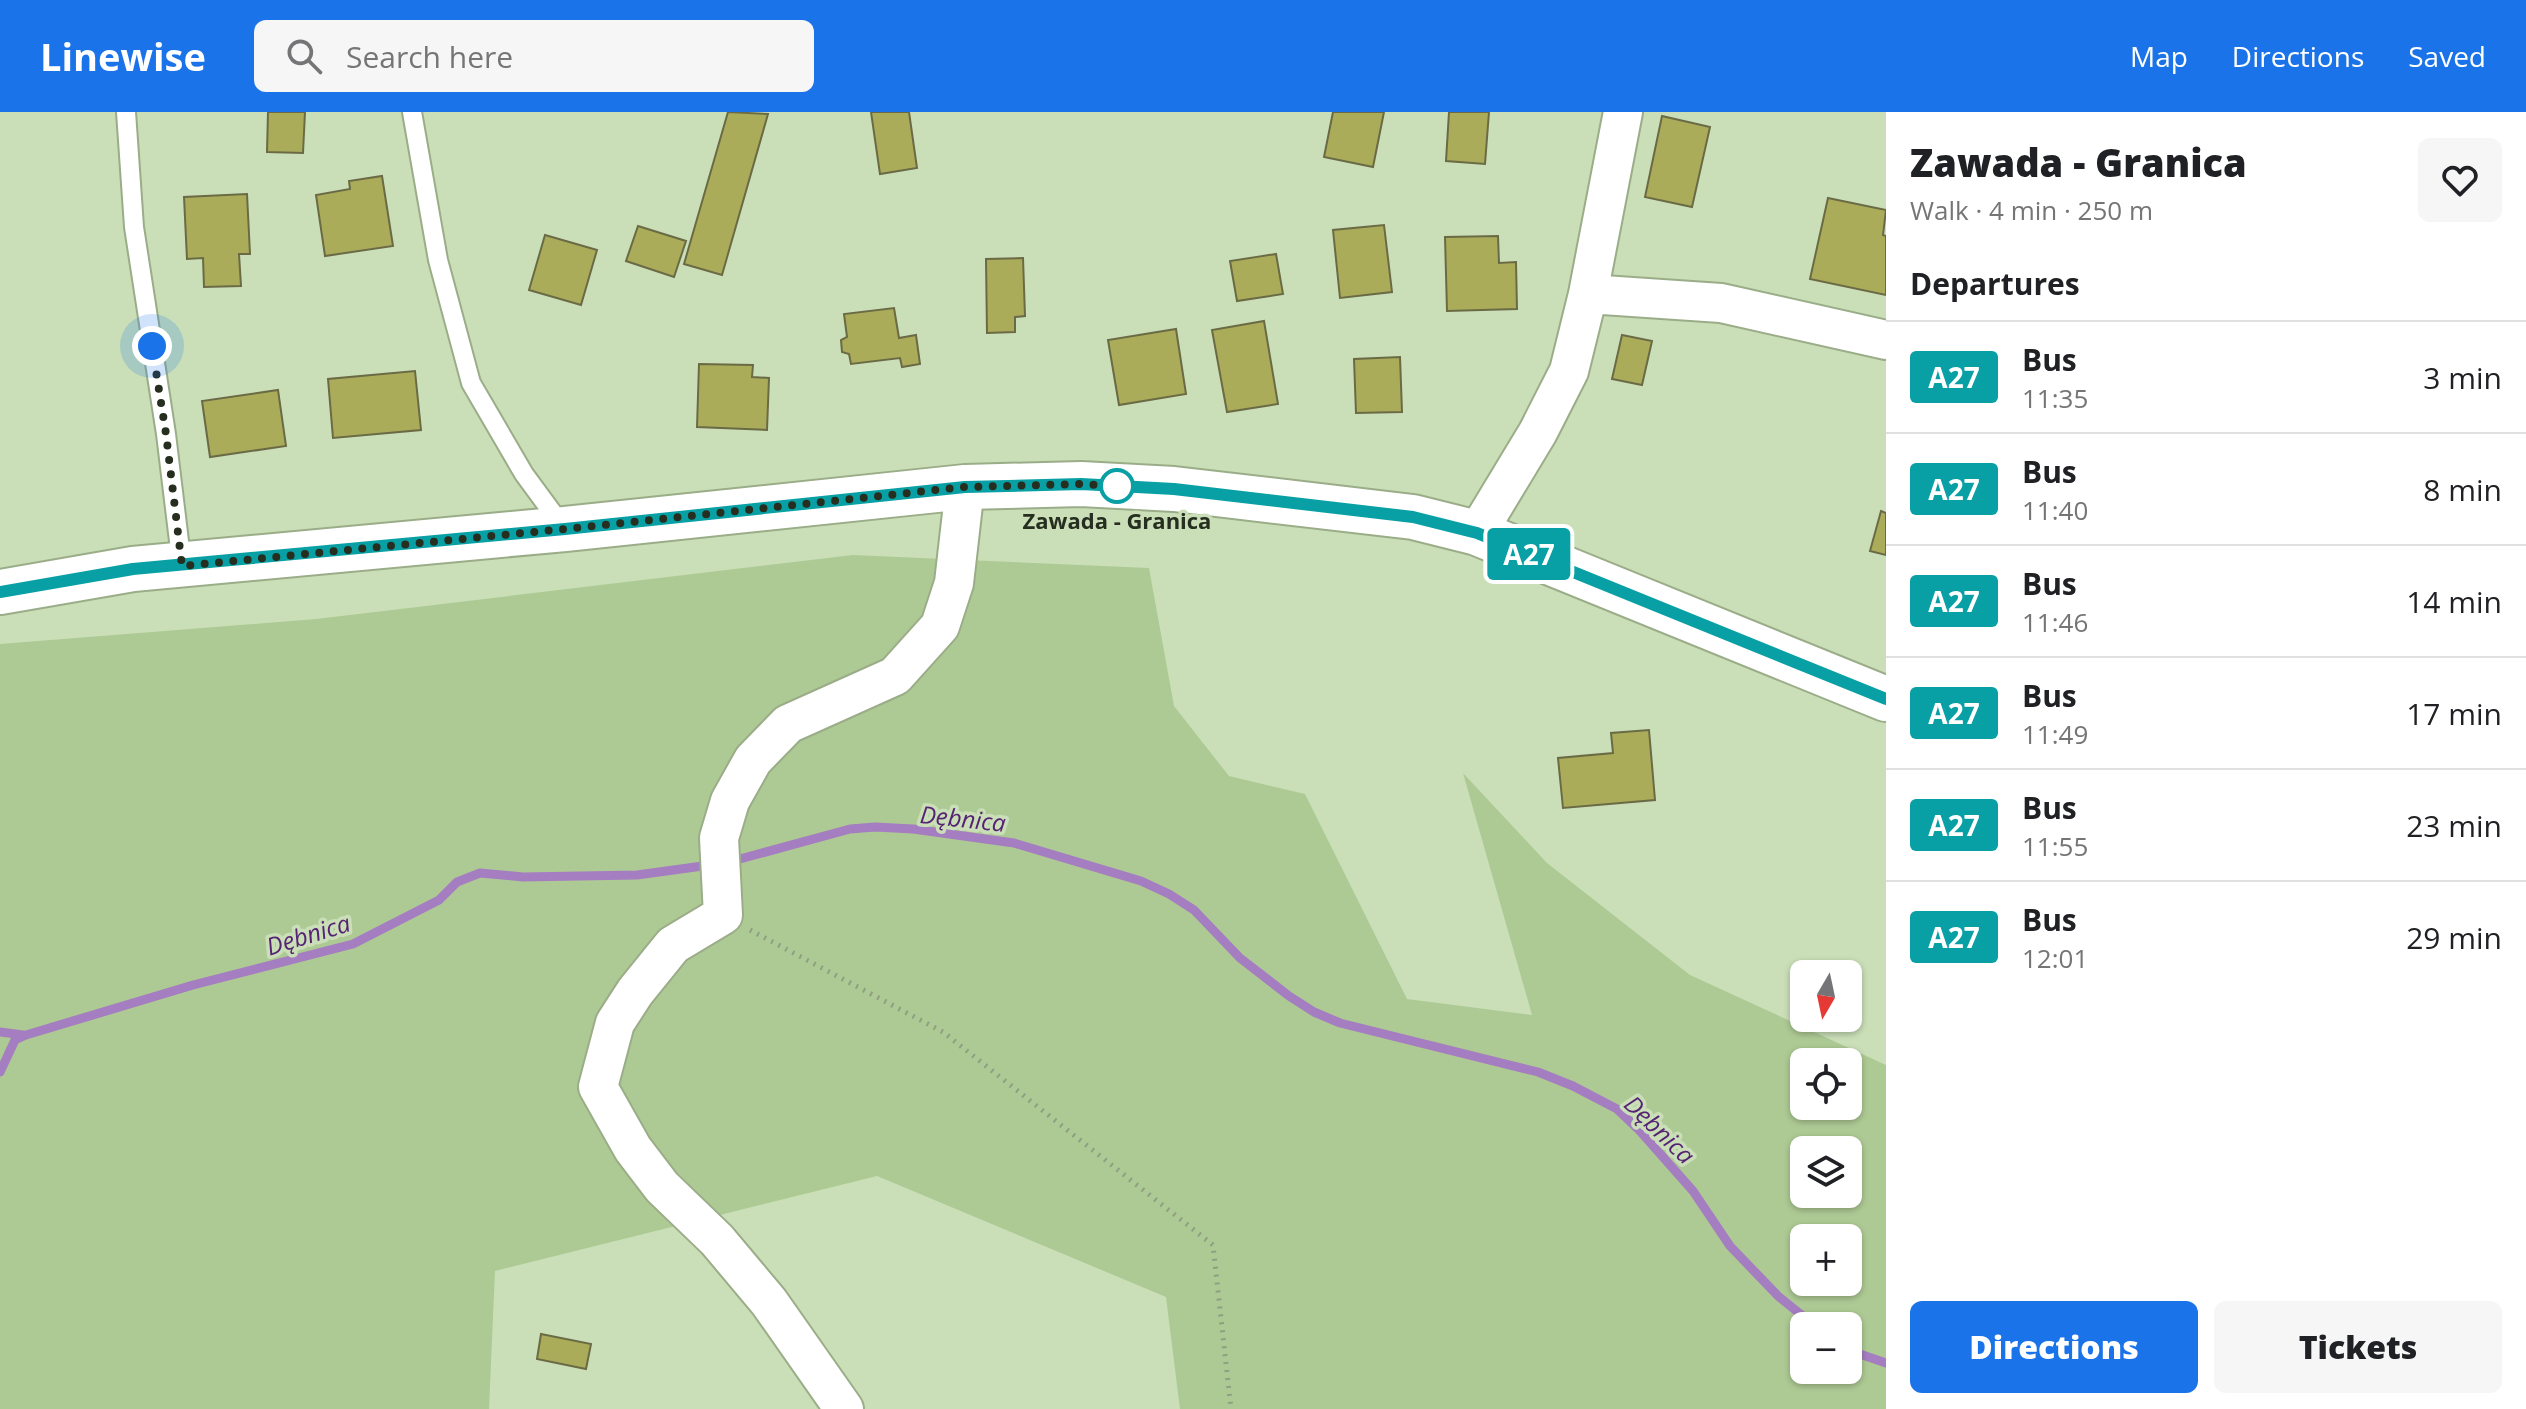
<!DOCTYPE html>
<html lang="en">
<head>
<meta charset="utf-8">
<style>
	:root { --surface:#fff; --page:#f6f6f6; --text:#202124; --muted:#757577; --line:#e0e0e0; --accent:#1a73e8 }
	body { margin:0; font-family:"Open Sans",sans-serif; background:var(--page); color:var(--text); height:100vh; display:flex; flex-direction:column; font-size:30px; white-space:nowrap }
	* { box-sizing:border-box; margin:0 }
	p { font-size:26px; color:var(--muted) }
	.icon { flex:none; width:44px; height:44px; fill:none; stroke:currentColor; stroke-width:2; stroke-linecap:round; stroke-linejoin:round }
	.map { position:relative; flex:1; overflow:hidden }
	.details { display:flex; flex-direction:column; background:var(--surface); width:640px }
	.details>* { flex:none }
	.badge { padding:0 16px; border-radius:6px; font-size:28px; line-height:52px }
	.needle { width:52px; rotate:189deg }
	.controls { position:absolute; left:1790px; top:848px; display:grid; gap:16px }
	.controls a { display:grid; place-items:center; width:72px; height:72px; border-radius:12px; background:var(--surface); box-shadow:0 2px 6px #0004; font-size:40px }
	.you { position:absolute; width:40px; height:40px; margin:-20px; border:6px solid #fff; border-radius:50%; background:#1a73e8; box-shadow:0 0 0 12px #1a73e833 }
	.map>.badge { position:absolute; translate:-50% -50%; box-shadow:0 0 0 4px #fff }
	h2 { padding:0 24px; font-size:30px; line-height:72px }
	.round { display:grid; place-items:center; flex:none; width:84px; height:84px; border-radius:12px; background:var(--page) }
	.summary { display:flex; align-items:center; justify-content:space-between; height:136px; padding:0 24px }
	h1 { font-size:38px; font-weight:800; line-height:60px }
	.button { display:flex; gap:16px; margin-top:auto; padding:16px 24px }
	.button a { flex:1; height:92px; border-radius:12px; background:var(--accent); color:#fff; font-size:32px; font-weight:800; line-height:92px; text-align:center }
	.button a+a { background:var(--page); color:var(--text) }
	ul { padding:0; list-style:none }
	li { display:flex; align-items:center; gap:24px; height:112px; padding:0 24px; border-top:2px solid var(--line) }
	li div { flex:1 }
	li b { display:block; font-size:30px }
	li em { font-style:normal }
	li .badge { min-width:88px; font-weight:700; text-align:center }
	header { display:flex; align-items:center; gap:48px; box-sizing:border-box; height:112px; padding:0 40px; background:var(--accent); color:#fff }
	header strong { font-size:38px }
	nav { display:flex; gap:44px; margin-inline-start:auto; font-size:28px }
	.search { width:560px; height:72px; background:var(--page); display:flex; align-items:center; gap:20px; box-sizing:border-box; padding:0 28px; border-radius:12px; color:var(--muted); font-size:30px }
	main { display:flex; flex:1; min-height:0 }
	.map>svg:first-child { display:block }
</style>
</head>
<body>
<header>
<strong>Linewise</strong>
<div class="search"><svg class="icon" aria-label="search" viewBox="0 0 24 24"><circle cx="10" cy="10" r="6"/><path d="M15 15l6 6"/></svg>Search here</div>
<nav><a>Map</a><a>Directions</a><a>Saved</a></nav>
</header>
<main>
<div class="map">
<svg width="1886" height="1297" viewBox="0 0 1886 1297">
	<rect width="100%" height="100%" fill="#cadfb8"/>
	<path fill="#aeca94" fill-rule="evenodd" d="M853,443l296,13 25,138 55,70 76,18 102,205 125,16 -69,-242 84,90 143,112 196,90v344h-706l-14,-112 -289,-121 -382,95 -6,138h-489v-765l316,-25zM1804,950h44v44h-44zM1804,1038h44v44h-44zM1804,1126h44v44h-44zM1804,1214h44v44h-44z"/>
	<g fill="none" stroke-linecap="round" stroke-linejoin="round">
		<path stroke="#a57ec1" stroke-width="9" d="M729,750l121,-33 25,-2 38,2 101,14 127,38 28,13 25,16 46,48 49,38 25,16 26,11 198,49 35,14 44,23 23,22 53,60 37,55 48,50 37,30
			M0,920l23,3
			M0,960l15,-32 11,-5 167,-50 160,-41 86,-44 18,-18 23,-9 43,4 114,-2 73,-10
			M1848,1238l38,13"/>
	</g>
	<path fill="#aaac5a" stroke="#6a6b45" stroke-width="2" d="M268,0h37l-2,41 -36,-1z
		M728,0l40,2 -46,161 -38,-11z
		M871,0h38l8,56 -37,6z
		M1333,0h51l-11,55 -49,-10z
		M1449,0h40l-4,52 -39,-3z
		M1662,4l48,11 -18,80 -47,-10z
		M382,64l11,70 -68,10 -9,-61 34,-6 -1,-8z
		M247,82l3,60h-11l2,32 -37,1 -1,-29 -16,1 -3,-62z
		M1828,86l58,12 -3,25 3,1v59l-76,-16z
		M1384,113l8,67 -52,6 -7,-68z
		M638,114l48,15 -12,36 -48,-16z
		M545,123l52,15 -16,55 -52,-15z
		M1498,124l1,27 17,-1 1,47 -70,2 -2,-74z
		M1276,142l7,40 -46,7 -7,-40z
		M1023,146l2,58 -10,1v15l-28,1 -1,-74z
		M894,196l5,30 17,-3 4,29 -18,3 -2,-9 -49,6 -2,-10 -7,-2 -1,-12 6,-3 -3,-23z
		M1264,209l14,83 -51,8 -15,-82z
		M1176,217l10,65 -67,11 -11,-65z
		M1622,223l30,6 -10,44 -30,-6z
		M1400,245l2,55 -46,1 -2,-54z
		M699,252l54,1 -1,12 17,1 -2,52 -70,-3z
		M415,259l6,59 -88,8 -5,-59z
		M278,278l8,56 -76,11 -8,-56z
		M1881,399l5,2v42l-16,-4z
		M1649,618l6,70 -92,8 -5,-50 55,-5 -2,-20z
		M541,1222l50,10 -5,25 -49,-10z"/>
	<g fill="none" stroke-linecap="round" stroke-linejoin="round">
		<defs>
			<path id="lane" d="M126,0l8,115 32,207 16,132
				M412,0l26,148 33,123 53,91 39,53"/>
			<path id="street" d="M1588,182l133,9 165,37
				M1477,421l61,-101 31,-61 19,-77 35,-182
				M844,1297l-75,-107 -52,-62 -55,-53 -29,-38 -35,-62 17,-64 20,-31 38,-47 50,-30 -4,-77 11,-37 23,-41 35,-36 107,-48 45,-50 14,-43 11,-96"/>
			<path id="secondary" d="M0,480l133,-23 432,-40 400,-42 116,-3 93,5 239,28 64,16 409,166"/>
		</defs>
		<use href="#lane" stroke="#9aad88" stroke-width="22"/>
		<use href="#street" stroke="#9aad88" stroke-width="42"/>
		<use href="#secondary" stroke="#9aad88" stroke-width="48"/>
		<path stroke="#8f9f81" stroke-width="5" stroke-dasharray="2 6" stroke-linecap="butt" d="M750,818l193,102 270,213 18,164"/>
		<use href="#lane" stroke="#fff" stroke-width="18"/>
		<use href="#street" stroke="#fff" stroke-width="38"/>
		<use href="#secondary" stroke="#fff" stroke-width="44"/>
	</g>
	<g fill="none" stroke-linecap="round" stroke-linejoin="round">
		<defs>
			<path id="line" d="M0,480l133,-23 432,-40 400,-42 116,-3 93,5 239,28 64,16 409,166"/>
		</defs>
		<use href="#line" stroke="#fff" stroke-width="18"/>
		<use href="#line" stroke="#08a0a4" stroke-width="12"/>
		<path stroke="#262e1f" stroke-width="8" stroke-dasharray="0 14.4" d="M152,234l14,88 16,132 383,-37 400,-42 116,-3 36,2"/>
	</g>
	<circle fill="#fff" stroke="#08a0a4" stroke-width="4" cx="1117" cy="374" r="16"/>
	<g text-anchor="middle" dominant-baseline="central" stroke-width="7" stroke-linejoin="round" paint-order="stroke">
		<g font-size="22" font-weight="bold" fill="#262e1f" stroke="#cadfb8">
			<text x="1117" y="408">Zawada - Granica</text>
		</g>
		<g font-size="24" font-style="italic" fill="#562374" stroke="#cadfb8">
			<text transform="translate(963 706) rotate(6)">Dębnica</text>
			<text transform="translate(308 822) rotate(-17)">Dębnica</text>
			<text transform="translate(1660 1017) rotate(44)">Dębnica</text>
		</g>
	</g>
</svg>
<div class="controls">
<a><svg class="needle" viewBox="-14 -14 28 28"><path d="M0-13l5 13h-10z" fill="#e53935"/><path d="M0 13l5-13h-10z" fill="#757577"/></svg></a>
<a><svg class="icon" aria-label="locate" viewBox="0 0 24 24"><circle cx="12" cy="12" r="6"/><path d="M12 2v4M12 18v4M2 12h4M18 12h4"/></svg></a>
<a><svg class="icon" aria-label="layers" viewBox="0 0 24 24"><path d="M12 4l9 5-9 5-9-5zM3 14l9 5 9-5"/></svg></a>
<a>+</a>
<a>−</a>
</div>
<div class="you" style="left:152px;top:234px"></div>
<b class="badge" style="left:1529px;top:442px;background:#08a0a4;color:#fff">A27</b>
</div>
<section class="details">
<div class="summary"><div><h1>Zawada - Granica</h1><p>Walk · 4 min · 250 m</p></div><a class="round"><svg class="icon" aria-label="heart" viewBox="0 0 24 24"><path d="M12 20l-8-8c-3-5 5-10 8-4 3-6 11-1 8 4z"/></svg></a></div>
<h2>Departures</h2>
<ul>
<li><span class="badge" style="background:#08a0a4;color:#fff">A27</span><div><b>Bus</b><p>11:35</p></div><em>3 min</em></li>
<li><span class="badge" style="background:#08a0a4;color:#fff">A27</span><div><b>Bus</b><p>11:40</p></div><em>8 min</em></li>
<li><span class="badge" style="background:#08a0a4;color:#fff">A27</span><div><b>Bus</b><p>11:46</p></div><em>14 min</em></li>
<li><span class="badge" style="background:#08a0a4;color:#fff">A27</span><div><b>Bus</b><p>11:49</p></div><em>17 min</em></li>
<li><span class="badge" style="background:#08a0a4;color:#fff">A27</span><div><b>Bus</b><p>11:55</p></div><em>23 min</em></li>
<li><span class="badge" style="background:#08a0a4;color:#fff">A27</span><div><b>Bus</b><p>12:01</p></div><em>29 min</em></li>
</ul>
<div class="button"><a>Directions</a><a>Tickets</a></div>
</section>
</main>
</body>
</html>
